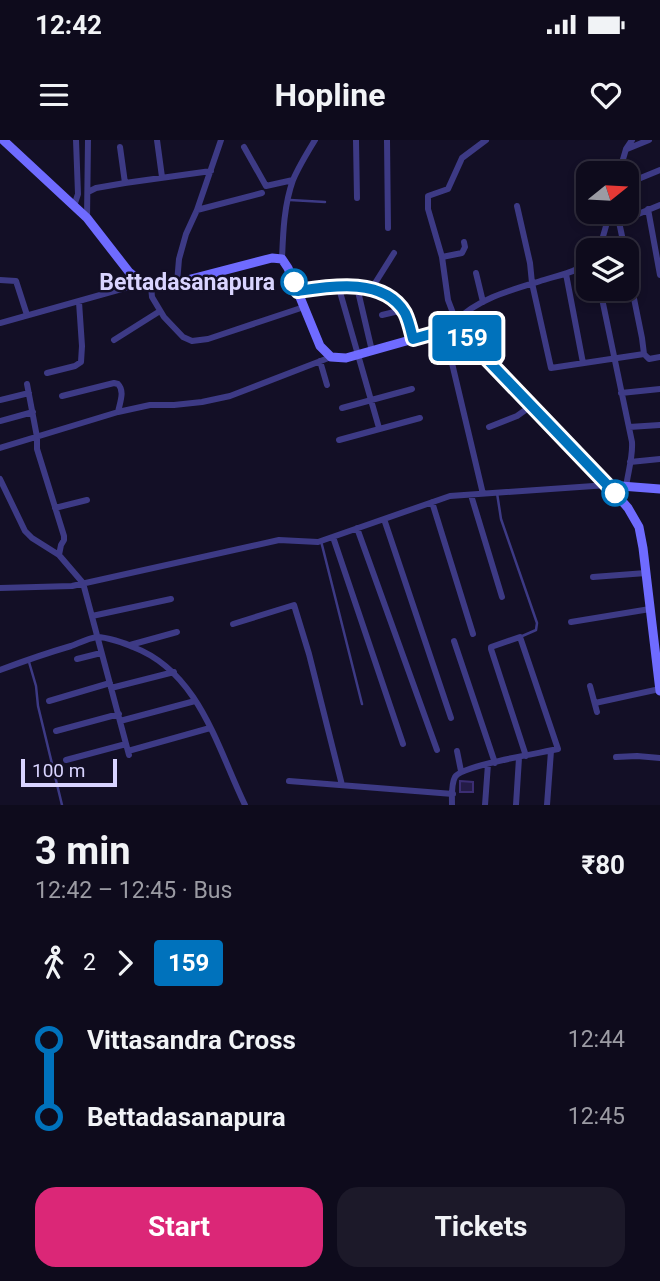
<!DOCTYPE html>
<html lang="en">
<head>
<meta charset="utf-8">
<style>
	:root { --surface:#0e0b1c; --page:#1c1929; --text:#f1f3f6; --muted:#9b9ba3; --line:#2e2b3b; --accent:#db2777 }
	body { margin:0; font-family:Roboto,sans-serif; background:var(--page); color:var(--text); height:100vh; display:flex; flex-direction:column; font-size:26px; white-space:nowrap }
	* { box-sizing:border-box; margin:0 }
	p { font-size:23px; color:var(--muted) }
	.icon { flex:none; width:38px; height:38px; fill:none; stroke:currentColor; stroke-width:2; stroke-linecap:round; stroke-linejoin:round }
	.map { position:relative; height:665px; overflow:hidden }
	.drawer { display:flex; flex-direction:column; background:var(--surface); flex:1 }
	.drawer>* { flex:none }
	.badge { padding:0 14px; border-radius:5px; font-size:24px; line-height:46px }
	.needle { width:46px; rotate:72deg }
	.buttons { position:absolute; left:576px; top:21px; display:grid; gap:14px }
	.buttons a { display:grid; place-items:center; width:63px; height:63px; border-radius:14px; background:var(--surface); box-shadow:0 4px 10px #0003,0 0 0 2px var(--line); font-size:35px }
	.scale { position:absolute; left:21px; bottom:18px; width:96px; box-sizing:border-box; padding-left:7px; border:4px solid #d9d4ff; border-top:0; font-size:19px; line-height:24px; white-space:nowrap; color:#d9d4ff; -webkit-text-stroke:5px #130f26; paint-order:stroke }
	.map>.badge { position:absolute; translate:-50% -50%; box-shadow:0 0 0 4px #fff }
	.legs { display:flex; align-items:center; gap:10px; height:77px; padding:0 35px; font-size:23px }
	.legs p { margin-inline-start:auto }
	.summary { display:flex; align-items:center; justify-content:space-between; height:119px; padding:0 35px }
	h1 { font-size:38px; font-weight:700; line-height:52px }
	.button { display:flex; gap:14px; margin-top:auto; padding:14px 35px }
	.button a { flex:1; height:80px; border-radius:21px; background:var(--accent); color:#fff; font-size:28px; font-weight:700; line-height:80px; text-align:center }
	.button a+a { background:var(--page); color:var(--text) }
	ul { padding:0 35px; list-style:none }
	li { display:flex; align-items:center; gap:24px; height:77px; font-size:26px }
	li i { display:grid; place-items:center; width:10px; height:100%; margin:0 9px; background:currentColor }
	li i::after { content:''; width:18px; height:18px; margin:-9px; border:5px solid; border-radius:50%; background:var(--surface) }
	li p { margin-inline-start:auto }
	li:first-child i { background:linear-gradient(#0000 50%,currentColor 0) }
	li:last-child i { background:linear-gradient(currentColor 50%,#0000 0) }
	.status { display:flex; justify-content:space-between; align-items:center; height:49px; padding:0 35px; background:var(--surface); direction:ltr }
	.status svg { height:19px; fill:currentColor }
	header { display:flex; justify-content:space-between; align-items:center; height:91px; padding:0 35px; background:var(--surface); font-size:32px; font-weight:700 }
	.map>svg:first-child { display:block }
</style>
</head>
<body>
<div class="status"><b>12:42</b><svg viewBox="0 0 49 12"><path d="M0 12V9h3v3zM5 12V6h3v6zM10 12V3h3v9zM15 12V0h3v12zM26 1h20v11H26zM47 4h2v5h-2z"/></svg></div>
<header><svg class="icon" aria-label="menu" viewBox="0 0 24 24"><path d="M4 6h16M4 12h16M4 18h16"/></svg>Hopline<svg class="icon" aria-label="heart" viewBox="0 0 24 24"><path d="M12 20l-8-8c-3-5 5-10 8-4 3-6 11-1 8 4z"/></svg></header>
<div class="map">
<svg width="660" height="665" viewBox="0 0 660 665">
	<rect width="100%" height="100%" fill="#130f26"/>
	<path fill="#241b47" stroke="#3b2d73" stroke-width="2" d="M460,641l13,1v10h-13z"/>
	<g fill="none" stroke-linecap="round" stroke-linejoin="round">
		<path stroke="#3d3a85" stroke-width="2.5" d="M290,60l35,2
			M466,192l8,-7 17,-7
			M497,353l4,26 36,104 -1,7 -16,7
			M321,401l41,163
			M29,522l7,24 2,20 24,99"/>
		<path stroke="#3d3a85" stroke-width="6" d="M157,0l5,37
			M356,0l1,58
			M387,0l1,88
			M120,7l5,36
			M244,7l22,39 27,-6
			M627,9l22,-9
			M619,33l7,-24 6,-9
			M626,44l34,-14
			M88,52l8,-4 29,-5 86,-12
			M74,66l4,-12 -2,-54
			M517,66l13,57 2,20 19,85 93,-14 -2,-16 -16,-79
			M648,69l12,66
			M197,70l65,-17
			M87,78l1,-78
			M619,82l6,28
			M607,83l12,-1 41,-17
			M596,110l6,-10 8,-28
			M442,117l20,-4 3,-6 -1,-5
			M282,119c1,-26 2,-54 11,-79 6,-14 14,-27 22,-40
			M476,133l7,29
			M566,134l17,89
			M0,140l16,1 11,34
			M177,143l2,-24 7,-25 11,-24 24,-70
			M338,145c25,3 52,3 66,27 5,8 7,19 9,27
			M151,146l1,11 12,20 19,20 9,4 16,-2 96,-32
			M357,147l15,64
			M372,148l22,-35
			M600,149l32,153c1,15 -4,30 -6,45
			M298,151l40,-6 41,143
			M382,175l21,-5
			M456,181c24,-24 59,-32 91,-42 16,-5 27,-6 41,-17
			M0,183l143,-40
			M114,200l46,-29
			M644,214l5,5 11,-2
			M320,221l7,24
			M47,233l28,-7 6,-4 1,-16 -3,-44
			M27,244l10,53v12l27,87v4l-3,5 -2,10
			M621,253l39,-4
			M62,256l52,-13 4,1c7,7 2,18 0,28
			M0,260l29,-7
			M342,268l70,-19
			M0,281l33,-9
			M489,287l28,-11 14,-10
			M629,287l31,-2
			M339,300l81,-22
			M0,308l118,-36 32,-7h24l28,-3 28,-6 101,-39
			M630,322l30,-3
			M0,339l25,52 7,7 27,17 24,28 46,172
			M483,354l-32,-135 -2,-16 7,-16v-6l-8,-21 -6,-43 -14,-48v-13l20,-7 14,-31 24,-18
			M471,355l31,102
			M432,362l41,132
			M55,368l32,-8
			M384,379l67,199
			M357,388l80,222
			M333,397l70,207
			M593,437l53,-4
			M0,448l72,-2 207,-46 39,2 132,-46 158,-11
			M92,476l79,-17
			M571,482l79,-13
			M233,484l61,-19 15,49 33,131
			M454,501l41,122
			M130,505l47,-13
			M77,519l24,-6
			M0,530c24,-9 47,-17 71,-24 8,-3 18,-8 26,-9 9,0 28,6 36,10 66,25 84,100 112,158
			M590,546l7,26
			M111,548l63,-16
			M49,561l61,-18
			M595,563l65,-14
			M120,581l75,-20
			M56,591l63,-17
			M128,611l82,-23
			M457,611l4,20
			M616,617l21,-1 23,2
			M66,620l60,-16
			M289,641l164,13
			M452,665c0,-8 -1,-21 3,-28 7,-12 86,-24 103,-28l-38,-112 -29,10v2l35,107
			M485,665l3,-41
			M516,665l3,-47
			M547,665l4,-54"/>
		<path stroke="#6f6bff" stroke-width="9" d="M3,0l84,78 42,54 16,13 19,1 108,-28 10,1 6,9 32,78 11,11 15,1 110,-31 152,158 20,23 11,19 4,21 17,143
			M608,345l52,4"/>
	</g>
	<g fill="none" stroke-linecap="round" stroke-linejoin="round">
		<defs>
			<path id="line-1" d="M294,142l4,9c33,-5 86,-14 107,22 4,8 6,18 8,26l43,-12 159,166"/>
		</defs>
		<use href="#line-1" stroke="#fff" stroke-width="16"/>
		<use href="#line-1" stroke="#0072bc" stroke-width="10"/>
	</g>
	<g fill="#fff" stroke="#0072bc" stroke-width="3.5">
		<circle cx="294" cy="142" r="12"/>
		<circle cx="615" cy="353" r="12"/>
	</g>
	<g text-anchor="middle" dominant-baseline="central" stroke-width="5" stroke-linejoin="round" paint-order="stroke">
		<g font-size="23" font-weight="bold" fill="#d9d4ff" stroke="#130f26" text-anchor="end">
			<text x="275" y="142">Bettadasanapura</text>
		</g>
	</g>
</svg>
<div class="buttons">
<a><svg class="needle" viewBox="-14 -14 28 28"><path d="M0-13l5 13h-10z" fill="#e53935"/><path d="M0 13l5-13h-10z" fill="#9b9ba3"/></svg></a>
<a><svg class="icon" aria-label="layers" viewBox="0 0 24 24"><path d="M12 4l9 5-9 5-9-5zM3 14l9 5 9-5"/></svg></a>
</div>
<div class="scale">100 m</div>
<b class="badge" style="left:467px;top:198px;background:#0072bc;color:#fff">159</b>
</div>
<section class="drawer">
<div class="summary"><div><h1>3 min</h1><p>12:42 – 12:45 · Bus</p></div><b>₹80</b></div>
<div class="legs"><svg class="icon" aria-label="walk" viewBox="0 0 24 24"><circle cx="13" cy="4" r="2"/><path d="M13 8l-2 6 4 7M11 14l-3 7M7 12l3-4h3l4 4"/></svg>2<svg class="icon" aria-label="forward" viewBox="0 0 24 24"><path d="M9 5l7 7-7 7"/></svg><b class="badge" style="background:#0072bc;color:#fff">159</b></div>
<ul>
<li><i style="color:#0072bc"></i><b>Vittasandra Cross</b><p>12:44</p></li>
<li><i style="color:#0072bc"></i><b>Bettadasanapura</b><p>12:45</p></li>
</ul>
<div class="button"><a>Start</a><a>Tickets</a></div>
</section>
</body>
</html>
